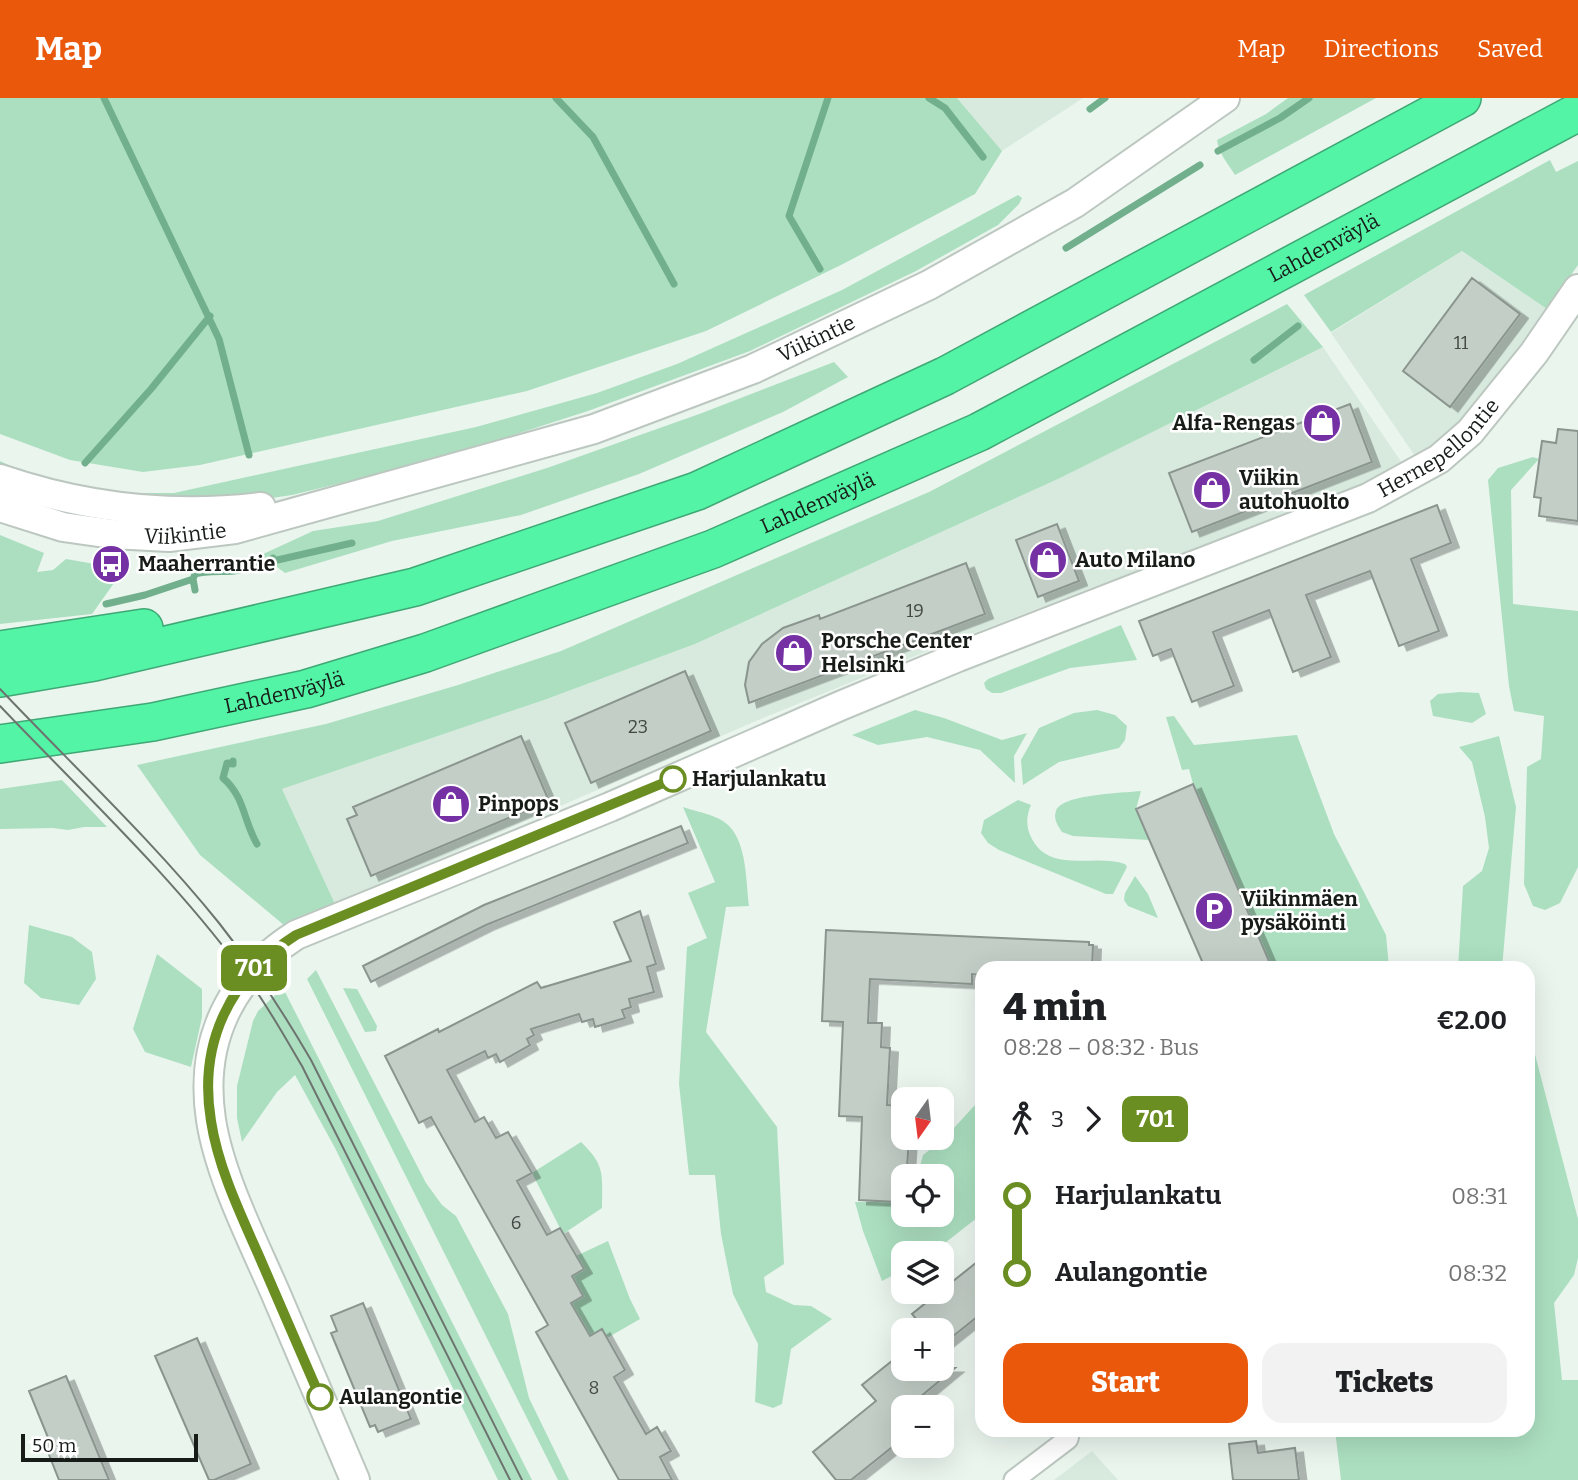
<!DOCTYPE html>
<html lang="en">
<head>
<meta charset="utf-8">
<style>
	:root { --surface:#fff; --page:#f2f2f2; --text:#202124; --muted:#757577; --accent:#ea580c }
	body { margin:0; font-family:Bitter,serif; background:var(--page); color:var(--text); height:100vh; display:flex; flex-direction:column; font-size:26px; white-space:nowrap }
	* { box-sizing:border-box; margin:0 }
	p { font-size:23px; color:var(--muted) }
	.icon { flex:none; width:38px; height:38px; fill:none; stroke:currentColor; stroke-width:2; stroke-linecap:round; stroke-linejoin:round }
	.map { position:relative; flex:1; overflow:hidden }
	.side { position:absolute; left:975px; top:863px; width:560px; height:476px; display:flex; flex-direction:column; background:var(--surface); border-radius:21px; box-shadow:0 7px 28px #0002 }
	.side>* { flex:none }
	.badge { padding:0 14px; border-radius:10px; font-size:24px; line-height:46px }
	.needle { width:46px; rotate:194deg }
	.fabs { position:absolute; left:891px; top:989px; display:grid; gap:14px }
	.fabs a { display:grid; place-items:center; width:63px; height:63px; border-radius:14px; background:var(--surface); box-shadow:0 7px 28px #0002; font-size:35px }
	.scale { position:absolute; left:21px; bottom:18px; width:177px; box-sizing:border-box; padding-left:7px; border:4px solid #181c19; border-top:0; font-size:19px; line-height:24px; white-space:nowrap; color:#181c19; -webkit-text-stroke:5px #fff; paint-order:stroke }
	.map>.badge { position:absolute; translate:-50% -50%; box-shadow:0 0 0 4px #fff }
	.legs { display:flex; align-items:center; gap:10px; height:77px; padding:0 28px; font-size:23px }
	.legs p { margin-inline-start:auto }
	.overview { display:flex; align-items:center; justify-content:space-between; height:119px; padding:0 28px }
	h1 { font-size:38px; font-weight:800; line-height:52px }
	.primary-button { display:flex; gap:14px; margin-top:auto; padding:14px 28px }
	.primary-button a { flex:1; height:80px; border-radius:21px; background:var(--accent); color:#fff; font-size:28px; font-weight:800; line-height:80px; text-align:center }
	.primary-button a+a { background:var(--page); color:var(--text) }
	ul { padding:0 28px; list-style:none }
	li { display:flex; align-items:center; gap:24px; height:77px; font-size:26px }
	li i { display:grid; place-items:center; width:10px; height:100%; margin:0 9px; background:currentColor }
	li i::after { content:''; width:18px; height:18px; margin:-9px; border:5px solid; border-radius:50%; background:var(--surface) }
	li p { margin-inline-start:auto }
	li:first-child i { background:linear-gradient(#0000 50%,currentColor 0) }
	li:last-child i { background:linear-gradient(currentColor 50%,#0000 0) }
	header { display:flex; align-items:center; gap:42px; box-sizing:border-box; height:98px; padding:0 35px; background:var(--accent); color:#fff }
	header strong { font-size:33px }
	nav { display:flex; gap:38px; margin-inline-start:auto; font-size:24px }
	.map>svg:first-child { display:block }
</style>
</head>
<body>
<header>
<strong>Map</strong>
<nav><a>Map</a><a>Directions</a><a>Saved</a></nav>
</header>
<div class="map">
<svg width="1578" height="1382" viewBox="0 0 1578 1382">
	<defs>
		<filter id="shadow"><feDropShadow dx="8" dy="4.5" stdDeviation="0" flood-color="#0004"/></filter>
	</defs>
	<rect width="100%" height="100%" fill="#eaf5ee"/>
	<path fill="#d8eade" d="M957,0h126l-81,53z
		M1462,153l85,58 -82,111 -48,39 -86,-126z
		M1323,249l81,119 -27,13 -274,109 -2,-4 -171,66 -174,71 -421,183 -53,-115 262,-89 151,-56 363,-165z
		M1092,1353l26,29h-64z"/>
	<path fill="#acdfc0" d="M0,0h957l45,53 -27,43 -132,70 -137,67 -179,60 -327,74 -57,7 -73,-12 -70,-26z
		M1288,0h88l-141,77c-7,-11 -17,-23 -18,-35l49,-26z
		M1550,62l6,12 22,-11v104l-31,44 -85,-58 -131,81 -27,-37z
		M1018,97l4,3 -3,6 -21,21 -82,46 -166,80 -162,60 -152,49 -144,35 -27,4 -94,7 -171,-34v-11l27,13 50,12 45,7h52l302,-66 121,-34 80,-29 165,-74z
		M1287,206l36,43 -265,132 -363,165 -151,56 -262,89 53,115 -50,22 -85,-71 -63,-90 189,-41 132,-39 103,-34 368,-159z
		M834,264l14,15 -65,35 -144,62 -118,41 -129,26 -107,32 -24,-18 52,-24 65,-10 169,-53 155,-55z
		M1533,359l6,2 -28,31 2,114 65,7v256l-18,36 -15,7 -12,-4 -9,-22 3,-117 14,-8 3,-43 -30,-5 -5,-25 -21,-206 10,-12z
		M0,437l44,18 -7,19 16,-2 13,-11 58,10 -32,45 -92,10z
		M1121,527l16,35 -67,8 -69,25h-9l-6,-4 -2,-6 4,-4z
		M1460,594l19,1 7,21 -14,9 -39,-7 -3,-15 8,-7z
		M915,612l29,8 58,22 25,-7 -13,23 1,27 -35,-33 -53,-13 -49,8 -26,-10z
		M1097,612l18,5 12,11 -2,14 -6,8 -60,14 -36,23 -2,-25 18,-32 35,-15z
		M1174,618l20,29 103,-10 37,99 52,101 3,33h-117l-79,-184 -4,-15 -7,1 -16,-53z
		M1499,638l17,71 -14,161h-44l5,-82 19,-15 7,-23 -4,-31 -13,-55 -13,-15z
		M62,682l45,47h-23l-16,3 -15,-2 -53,1v-40z
		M1141,693l-5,18 14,31 -77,-4 -11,-4c-4,-6 -9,-13 -6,-21 5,-17 68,-18 85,-20z
		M1018,702l13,5c-5,11 -5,22 0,32 18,38 64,16 94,27l2,3 -14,27h-7l-107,-44 -11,-7 -7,-10 3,-13z
		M683,709c14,5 36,8 46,19 18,18 17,56 20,80l-23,1 -20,125 71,95 7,137 -20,13 2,15 28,13 17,1 21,13 -41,30 -9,55 -9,4 -18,-6 3,-58 -25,-50 -12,-60 -6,-59h-26l-10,-91 8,-137 20,-9 -19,-45 27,-11z
		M1135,778l13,18 10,24 -30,-12 -4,-6 1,-7z
		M29,827l43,12 20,15 4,27 -17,26 -38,-7 -17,-15z
		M157,856l45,35v28l-11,50 -46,-15 -12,-23z
		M316,872l110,213 16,22 14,11 52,98 21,84 40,82h-11l-251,-501z
		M283,890l249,492h-34l-163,-332 -40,-73 -18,17 -35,50 -5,-24v-32l16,-65 5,-10z
		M343,890l14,1 20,37 -1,5 -11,1z
		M1528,945h4l46,176v39l-4,17 -20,28 8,77h16v100h-237l-6,-50h193z
		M982,1006v110l-50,39h-29v17l-21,11 -19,-50 -8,-29h42l6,-19v31h39v-38h-37l1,-4 12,1 5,-18 21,-16 30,-33z
		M581,1044c25,24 21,33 21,66l-39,26 -31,-61z
		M608,1143l22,58 10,20 -33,19 -17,-2 -12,-21 -13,-9 18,-10 -11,-20 4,-20z"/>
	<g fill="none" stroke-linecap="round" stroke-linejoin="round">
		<path stroke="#72af8c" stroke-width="7" d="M104,0l115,241 30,116
			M556,0l37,39 81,147
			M929,0l16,10 38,49
			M1090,11l15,-11
			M1218,53l62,-33 29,-20
			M1066,150l134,-83
			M820,171l-31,-53 39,-118
			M1254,262l44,-34
			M85,365l66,-74 59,-73
			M273,463l79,-18
			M195,492l-2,-11 2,-5c9,-3 29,-2 39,-3 13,-2 27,-7 39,-10v-3
			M106,506l39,-9 48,-16
			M233,663v3l-6,-1 -4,15c22,19 20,42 34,66"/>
	</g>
	<path fill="#c3cec7" stroke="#8b958f" stroke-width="2" filter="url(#shadow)" d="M1472,180l48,36 -70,93 -47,-36z
		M1350,306l22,58 -180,70 -23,-59z
		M1558,331l20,2v90l-39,-5 2,-18 -7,-1 8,-56 14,2z
		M1437,407l14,38 -40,16 28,72 -40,15 -29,-75 -64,24 25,62 -38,15 -24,-62 -56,22 21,54 -42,16 -21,-53 -18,7 -14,-35z
		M1057,426l22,57 -41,16 -22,-57z
		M966,465l19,51 -236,89 -4,-18 4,-23 13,-18 21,-16 36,-13 1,4z
		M685,573l26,60 -120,52 -26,-60z
		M521,638l28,65 -178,75 -24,-57 10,-4 -4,-8z
		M1193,686l79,184h-67l-53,-122 -16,-37z
		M681,728l7,17 -202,82 -115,57 -8,-16 121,-61z
		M640,813l16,53 -9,3 7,25 -25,7 2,8 -9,3 3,8 -30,9 -2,-8 -11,3 -3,-8 -48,15 3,6 -7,4 3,6 -30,17 -4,-8 -8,4 -3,-7 -38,19 28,52 9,-5 12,21 12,-6 24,41 -15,8 30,54 13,-7 24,41 -12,7 11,20 -12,7 19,33 12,-7 23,41 -11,7 20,36 12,21 11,-7 14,24 -11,6 12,23h-53l-83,-148 12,-7 -117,-208 -12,6 -34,-67 53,-27 1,3 98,-50 4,6 90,-27 -17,-39z
		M826,832l263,12v3h4l-1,23h-110v7l-10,-1v10l-102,-5 -2,44h14l-1,24 9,1 -3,57 15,1 -1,25h2v7h6l-2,30h-8l-1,34 -39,-2 3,-83 -23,-1 4,-94 -21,-1z
		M982,1160v55l-40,32v-15h-17l-13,-16z
		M363,1205l48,116 -33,13 -3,-7 -5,2 -39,-94 6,-2 -6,-15z
		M197,1240l54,126 -37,16h-5l-54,-124z
		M903,1254v16h52l-47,39h-5v24l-11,8 4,5 -45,36h-15l-23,-28 63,-51 -14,-16z
		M66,1278l43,104h-50l-15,-38 5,-2 -20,-49z
		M1256,1343l2,12 37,-5 4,32h-66l-4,-36z"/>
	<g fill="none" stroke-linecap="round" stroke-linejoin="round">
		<defs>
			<path id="street" d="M1014,1382l54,-41 2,-9"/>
			<g id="secondary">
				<path d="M0,381c85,29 171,39 261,28"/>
				<path id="s1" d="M0,409l63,20 49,7 57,3 66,-8 359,-100 159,-60 176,-84 146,-82 150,-105"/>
				<path id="s2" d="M355,1382c-26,-60 -51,-121 -77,-181 -23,-54 -58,-121 -67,-179 -12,-78 19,-143 85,-185l314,-128 230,-101 118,-49 410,-159 71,-39 31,-27 64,-79 44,-64"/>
			</g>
			<g id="highway">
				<path d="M0,552l144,-22"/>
				<path d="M0,580l94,-16 321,-75 282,-96 248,-115 517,-278"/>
				<path id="s3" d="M0,646l153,-22 153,-33 119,-36 288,-104 266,-117 599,-320"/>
			</g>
		</defs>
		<use href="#street" stroke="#bcc7c0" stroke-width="23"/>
		<use href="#secondary" stroke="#bcc7c0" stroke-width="32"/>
		<use href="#highway" stroke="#3fa875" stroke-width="40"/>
		<use href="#street" stroke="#fff" stroke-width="19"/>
		<use href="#secondary" stroke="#fff" stroke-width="28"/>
		<use href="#highway" stroke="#54f4a6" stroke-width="37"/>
		<path stroke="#6d746f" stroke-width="2" d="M0,591c73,77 152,151 219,234 34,43 64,89 92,137l211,420
			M0,608c82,86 171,169 242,265 23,30 41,63 60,95l208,414"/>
	</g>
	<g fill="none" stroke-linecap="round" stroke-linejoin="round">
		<defs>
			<path id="line-1" d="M320,1299c-20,-47 -41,-94 -61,-141 -19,-43 -41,-89 -48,-135 -13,-78 19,-144 85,-186l377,-156"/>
		</defs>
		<use href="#line-1" stroke="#fff" stroke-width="16"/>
		<use href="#line-1" stroke="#6b8e23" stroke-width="10"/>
	</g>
	<defs>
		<symbol id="shop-disc" viewBox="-11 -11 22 22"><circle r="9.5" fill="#7530a4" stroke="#fff"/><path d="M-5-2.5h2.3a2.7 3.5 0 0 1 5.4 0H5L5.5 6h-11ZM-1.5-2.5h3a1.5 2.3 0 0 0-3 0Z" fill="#fff"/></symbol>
		<symbol id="bus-disc" viewBox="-11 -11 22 22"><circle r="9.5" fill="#7530a4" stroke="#fff"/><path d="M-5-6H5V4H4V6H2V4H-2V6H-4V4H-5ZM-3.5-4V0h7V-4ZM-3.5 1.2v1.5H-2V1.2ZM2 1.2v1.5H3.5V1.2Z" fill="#fff"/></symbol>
		<symbol id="parking-disc" viewBox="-11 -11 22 22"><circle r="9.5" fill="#7530a4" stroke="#fff"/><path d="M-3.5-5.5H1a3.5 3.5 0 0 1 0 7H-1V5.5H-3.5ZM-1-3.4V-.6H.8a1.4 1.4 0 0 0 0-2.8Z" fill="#fff"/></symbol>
	</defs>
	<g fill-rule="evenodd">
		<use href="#shop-disc" x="1300" y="303" width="44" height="44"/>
		<use href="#shop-disc" x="1190" y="370" width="44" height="44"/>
		<use href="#shop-disc" x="1026" y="440" width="44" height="44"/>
		<use href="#bus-disc" x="89" y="444" width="44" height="44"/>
		<use href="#shop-disc" x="772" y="533" width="44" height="44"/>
		<use href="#shop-disc" x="429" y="684" width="44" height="44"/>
		<use href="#parking-disc" x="1192" y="791" width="44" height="44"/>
	</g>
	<g fill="#fff" stroke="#6b8e23" stroke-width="3.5">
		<circle cx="673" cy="681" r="12"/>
		<circle cx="320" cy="1299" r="12"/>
	</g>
	<g text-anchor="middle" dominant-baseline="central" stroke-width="5" stroke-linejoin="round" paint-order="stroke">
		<g font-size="18" fill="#434844">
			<text x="1461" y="245">11</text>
			<text x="915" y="513">19</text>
			<text x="638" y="629">23</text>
			<text x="516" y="1125">6</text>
			<text x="594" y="1290">8</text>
		</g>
		<g font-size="21" fill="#181c19" stroke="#fff">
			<text stroke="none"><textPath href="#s3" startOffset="1423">Lahdenväylä</textPath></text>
			<text stroke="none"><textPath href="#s1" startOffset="852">Viikintie</textPath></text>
			<text stroke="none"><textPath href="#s2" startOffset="1850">Hernepellontie</textPath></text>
			<text stroke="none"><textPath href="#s3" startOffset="856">Lahdenväylä</textPath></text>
			<text stroke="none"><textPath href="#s1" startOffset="189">Viikintie</textPath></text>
			<text stroke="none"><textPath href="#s3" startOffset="289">Lahdenväylä</textPath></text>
		</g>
		<g font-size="21" font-weight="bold" fill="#181c19" stroke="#fff" text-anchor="start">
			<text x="1295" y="325" text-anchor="end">Alfa-Rengas</text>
			<text x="1239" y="380">Viikin<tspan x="1239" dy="24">autohuolto</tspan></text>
			<text x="1075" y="462">Auto Milano</text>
			<text x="138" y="466">Maaherrantie</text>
			<text x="821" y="543">Porsche Center<tspan x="821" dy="24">Helsinki</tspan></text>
			<text x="478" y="706">Pinpops</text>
			<text x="1241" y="801">Viikinmäen<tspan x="1241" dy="24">pysäköinti</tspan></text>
		</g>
		<g font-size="21" font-weight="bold" fill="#181c19" stroke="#fff" text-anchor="start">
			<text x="692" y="681">Harjulankatu</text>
			<text x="339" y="1299">Aulangontie</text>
		</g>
	</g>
</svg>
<div class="fabs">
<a><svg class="needle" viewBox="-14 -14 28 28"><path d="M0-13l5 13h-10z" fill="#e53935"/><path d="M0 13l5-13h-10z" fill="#757577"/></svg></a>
<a><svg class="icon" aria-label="locate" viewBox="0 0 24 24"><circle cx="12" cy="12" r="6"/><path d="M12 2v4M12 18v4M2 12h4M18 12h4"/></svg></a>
<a><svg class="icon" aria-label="layers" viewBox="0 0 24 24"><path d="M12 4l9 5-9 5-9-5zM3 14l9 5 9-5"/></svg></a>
<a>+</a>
<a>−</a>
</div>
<div class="scale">50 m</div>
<b class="badge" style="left:254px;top:870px;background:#6b8e23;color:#fff">701</b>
<section class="side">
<div class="overview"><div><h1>4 min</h1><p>08:28 – 08:32 · Bus</p></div><b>€2.00</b></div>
<div class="legs"><svg class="icon" aria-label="walk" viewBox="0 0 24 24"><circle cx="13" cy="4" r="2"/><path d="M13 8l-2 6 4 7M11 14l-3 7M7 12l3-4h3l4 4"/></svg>3<svg class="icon" aria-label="forward" viewBox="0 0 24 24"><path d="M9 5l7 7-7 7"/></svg><b class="badge" style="background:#6b8e23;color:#fff">701</b></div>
<ul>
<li><i style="color:#6b8e23"></i><b>Harjulankatu</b><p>08:31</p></li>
<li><i style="color:#6b8e23"></i><b>Aulangontie</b><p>08:32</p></li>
</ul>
<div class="primary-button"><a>Start</a><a>Tickets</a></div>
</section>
</div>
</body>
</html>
